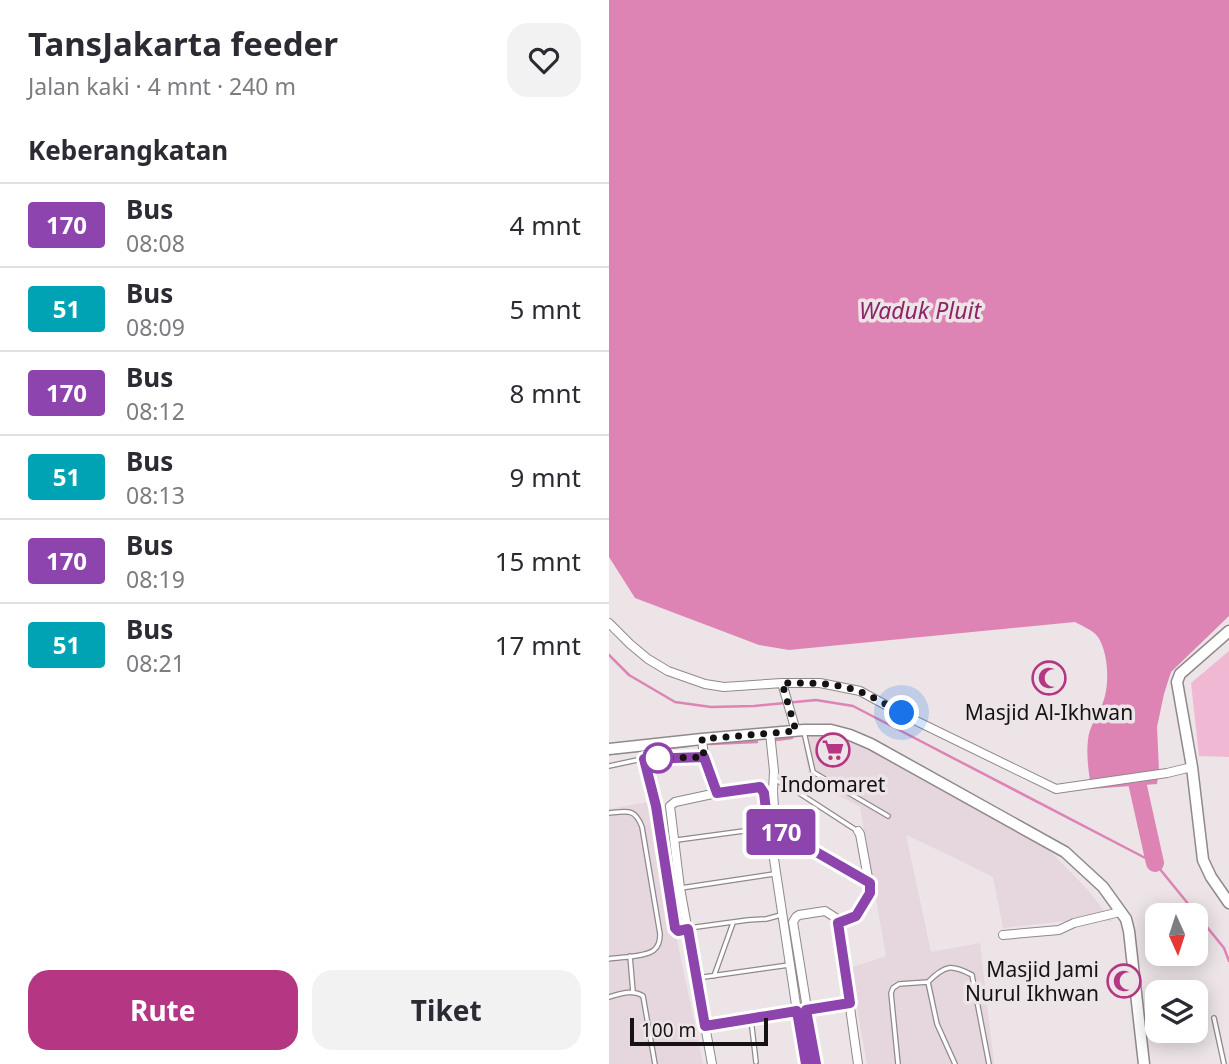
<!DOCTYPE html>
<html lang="id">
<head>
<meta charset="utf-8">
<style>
	:root { --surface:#fff; --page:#f2f2f3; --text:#2b2b33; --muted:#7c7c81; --line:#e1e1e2; --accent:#b53683 }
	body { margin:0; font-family:"Noto Sans",sans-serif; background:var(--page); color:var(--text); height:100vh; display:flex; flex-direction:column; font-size:26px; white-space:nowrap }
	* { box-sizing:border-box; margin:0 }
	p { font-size:23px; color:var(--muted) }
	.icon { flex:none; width:38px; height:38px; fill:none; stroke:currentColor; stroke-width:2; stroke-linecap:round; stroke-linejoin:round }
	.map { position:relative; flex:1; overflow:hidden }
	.drawer { display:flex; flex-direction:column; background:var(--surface); width:609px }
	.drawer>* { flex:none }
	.badge { padding:0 14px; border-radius:5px; font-size:24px; line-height:46px }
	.needle { width:46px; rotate:177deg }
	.fabs { position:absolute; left:536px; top:903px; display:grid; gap:14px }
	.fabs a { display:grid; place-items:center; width:63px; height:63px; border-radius:14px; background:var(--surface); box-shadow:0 4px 18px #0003; font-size:35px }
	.scale { position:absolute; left:21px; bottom:18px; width:138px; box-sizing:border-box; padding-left:7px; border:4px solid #151213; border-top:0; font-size:19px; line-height:24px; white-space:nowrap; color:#151213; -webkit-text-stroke:5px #ece4e7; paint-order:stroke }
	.you { position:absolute; width:35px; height:35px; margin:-18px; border:5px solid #fff; border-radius:50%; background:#1a73e8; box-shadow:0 0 0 10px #1a73e833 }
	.map>.badge { position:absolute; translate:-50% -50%; box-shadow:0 0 0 4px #fff }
	h2 { padding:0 28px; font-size:26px; line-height:63px }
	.round { display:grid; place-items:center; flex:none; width:74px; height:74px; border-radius:21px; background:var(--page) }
	.headline { display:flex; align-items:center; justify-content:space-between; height:119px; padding:0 28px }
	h1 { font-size:33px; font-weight:700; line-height:52px }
	.button { display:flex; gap:14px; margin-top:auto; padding:14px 28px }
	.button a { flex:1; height:80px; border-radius:21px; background:var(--accent); color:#fff; font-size:28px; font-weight:700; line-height:80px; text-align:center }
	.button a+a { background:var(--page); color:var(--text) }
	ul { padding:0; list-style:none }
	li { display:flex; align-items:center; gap:21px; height:84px; padding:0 28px; border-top:2px solid var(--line) }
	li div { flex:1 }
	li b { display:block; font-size:26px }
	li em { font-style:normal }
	li .badge { min-width:77px; font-weight:700; text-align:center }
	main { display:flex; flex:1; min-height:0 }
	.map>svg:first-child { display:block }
</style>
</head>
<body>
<main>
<section class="drawer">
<div class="headline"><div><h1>TansJakarta feeder</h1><p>Jalan kaki · 4 mnt · 240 m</p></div><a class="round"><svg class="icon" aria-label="heart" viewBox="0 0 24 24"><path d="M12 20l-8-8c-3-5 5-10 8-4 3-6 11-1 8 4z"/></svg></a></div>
<h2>Keberangkatan</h2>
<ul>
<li><span class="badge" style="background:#8e44ad;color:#fff">170</span><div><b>Bus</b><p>08:08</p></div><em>4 mnt</em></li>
<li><span class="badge" style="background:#00a3b4;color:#fff">51</span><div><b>Bus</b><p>08:09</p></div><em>5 mnt</em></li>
<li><span class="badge" style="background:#8e44ad;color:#fff">170</span><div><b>Bus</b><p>08:12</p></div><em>8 mnt</em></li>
<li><span class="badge" style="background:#00a3b4;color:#fff">51</span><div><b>Bus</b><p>08:13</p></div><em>9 mnt</em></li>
<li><span class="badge" style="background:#8e44ad;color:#fff">170</span><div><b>Bus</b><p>08:19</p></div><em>15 mnt</em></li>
<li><span class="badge" style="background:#00a3b4;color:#fff">51</span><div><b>Bus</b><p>08:21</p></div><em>17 mnt</em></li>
</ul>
<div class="button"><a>Rute</a><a>Tiket</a></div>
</section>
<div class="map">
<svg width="620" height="1064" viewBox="0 0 620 1064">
	<rect width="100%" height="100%" fill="#ece4e7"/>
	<path fill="#e6d6dd" d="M192,730l30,1 32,11 79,44 104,61 41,42 26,33 -21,-4 -89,10 -10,-51 -42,-21 -45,-21 25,117 49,-9 14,121h-127l-17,-96 36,-12 -26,-149 -50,-27z
		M39,802l55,262h-94v-255z"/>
	<path fill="#f1b8d4" d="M620,651v106l-30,-1 -8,-73z"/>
	<path fill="#de84b4" d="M0,0h620v616l-58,56 -7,22 -7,33 2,43 -2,14 -66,5c-2,-16 -5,-33 -3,-49 1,-13 9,-23 14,-35 8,-18 7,-51 -4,-68 -5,-7 -16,-11 -23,-15l-286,28 -30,-5 -124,-47 -26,-41z"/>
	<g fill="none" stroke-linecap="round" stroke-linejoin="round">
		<path stroke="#de84b4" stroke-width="2.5" d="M0,655l20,20 46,27 36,5 43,-1 62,-6 37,6 302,157 69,85 5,13
			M167,740l16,-2
			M101,744l47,-2
			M33,751l46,-5
			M0,754l27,-3"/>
		<path stroke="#de84b4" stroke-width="18" d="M524,764l22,99"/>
		<defs>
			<path id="lane" d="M195,732l9,40 75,44
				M0,766l33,-7
				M165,779l25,14 57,37
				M0,813c18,-2 26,-5 33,14l18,107c0,6 -1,12 -6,16 -8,7 -34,7 -45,9
				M167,827l9,7 83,48
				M68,840l89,-12
				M72,888l93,-14
				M80,928l59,-8 18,-1 15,-4
				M21,956l3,36
				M105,976l19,-53
				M88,978l92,-13
				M319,982l9,42 18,40
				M0,997c11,-3 24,-8 34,-1l12,68
				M199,1009l41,-6
				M605,1018l10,46
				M142,1019l5,43
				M97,1025l89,-14
				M289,1064l-7,-71 2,-5 6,-4 29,-2c17,-17 23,-18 44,-7l17,89"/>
			<path id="street" d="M0,623l21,21 18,15 20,12 37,13 19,3 58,-4h38l40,8 42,23 154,75 111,-16 25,-6
				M173,683l14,48
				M95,757l13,36
				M159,827l7,-2 -2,-34 1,-20 -4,-38
				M229,923l20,141
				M79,928l-10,3 -3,-3 -19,-122 -12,-47 60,-2 -2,-18
				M394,935l56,-5 15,-7 46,-11
				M103,1064l-32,-176 -10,-82 5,-4 42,-9 43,-6 4,6 41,271
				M207,1064l-23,-142 3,-5 3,-2 26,-4 11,7 2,5c5,-2 13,-4 18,-7 7,-6 13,-19 14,-27l-10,-55 -2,-3"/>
			<path id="secondary" d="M620,631l-49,43 -3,8 15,85 11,93 8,17 18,26
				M0,749l93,-10 102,-9h27l19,5 21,9 194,108 38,35 23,32 3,12 15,133"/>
		</defs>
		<use href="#lane" stroke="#90898c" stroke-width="6"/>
		<use href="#street" stroke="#90898c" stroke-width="10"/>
		<use href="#secondary" stroke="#90898c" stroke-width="13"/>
		<use href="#lane" stroke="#fff" stroke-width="3.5"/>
		<use href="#street" stroke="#fff" stroke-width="8"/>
		<use href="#secondary" stroke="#fff" stroke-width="10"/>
	</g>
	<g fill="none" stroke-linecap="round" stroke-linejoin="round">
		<defs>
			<path id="line" d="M197,1064l-9,-53 -92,15 -17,-97 -10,2 -3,-3 -19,-122 -12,-47 60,-2 13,36 43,-6 4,6 4,34 7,-2 2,4 8,5 85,49v10l-14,23 -18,7 12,80 -44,7 10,54"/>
		</defs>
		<use href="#line" stroke="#fff" stroke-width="16"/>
		<use href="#line" stroke="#8e44ad" stroke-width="10"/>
		<path stroke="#151213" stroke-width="7" stroke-dasharray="0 12.6" d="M49,758l46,-1 -2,-18 94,-8 -14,-48c26,0 51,-1 76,8 15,5 30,15 44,22"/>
	</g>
	<defs>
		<symbol id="mosque-ring" viewBox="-11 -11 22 22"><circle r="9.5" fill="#ece4e7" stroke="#b53683" stroke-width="1.5"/><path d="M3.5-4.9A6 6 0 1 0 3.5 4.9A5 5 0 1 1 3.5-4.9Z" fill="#b53683"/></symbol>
		<symbol id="supermarket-ring" viewBox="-11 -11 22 22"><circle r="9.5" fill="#ece4e7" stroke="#b53683" stroke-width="1.5"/><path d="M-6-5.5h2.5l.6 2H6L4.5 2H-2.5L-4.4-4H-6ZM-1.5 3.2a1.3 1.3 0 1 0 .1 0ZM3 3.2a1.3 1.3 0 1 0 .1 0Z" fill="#b53683"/></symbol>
	</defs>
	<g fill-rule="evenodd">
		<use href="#mosque-ring" x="421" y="659" width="38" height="38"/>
		<use href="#supermarket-ring" x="205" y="731" width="38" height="38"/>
		<use href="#mosque-ring" x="496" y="962" width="38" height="38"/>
	</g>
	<circle fill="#fff" stroke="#8e44ad" stroke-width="3.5" cx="49" cy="758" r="14"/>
	<g text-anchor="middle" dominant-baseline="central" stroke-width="7" stroke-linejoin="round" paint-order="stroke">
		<g font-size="21" fill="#151213" stroke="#ece4e7">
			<text x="440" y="712">Masjid Al-Ikhwan</text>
			<text x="224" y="784">Indomaret</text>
			<text x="490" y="969" text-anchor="end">Masjid Jami<tspan x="490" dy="24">Nurul Ikhwan</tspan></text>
		</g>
		<g font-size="23" font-style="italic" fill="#8e2465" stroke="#ece4e7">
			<text x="311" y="310">Waduk Pluit</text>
		</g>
	</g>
</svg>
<div class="fabs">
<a><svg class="needle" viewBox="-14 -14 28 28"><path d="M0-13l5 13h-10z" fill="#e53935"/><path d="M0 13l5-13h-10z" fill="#7c7c81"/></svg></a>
<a><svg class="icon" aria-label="layers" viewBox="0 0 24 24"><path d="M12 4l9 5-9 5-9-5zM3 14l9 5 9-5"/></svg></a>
</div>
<div class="scale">100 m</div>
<div class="you" style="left:293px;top:713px"></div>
<b class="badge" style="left:172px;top:832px;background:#8e44ad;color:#fff">170</b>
</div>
</main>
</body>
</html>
